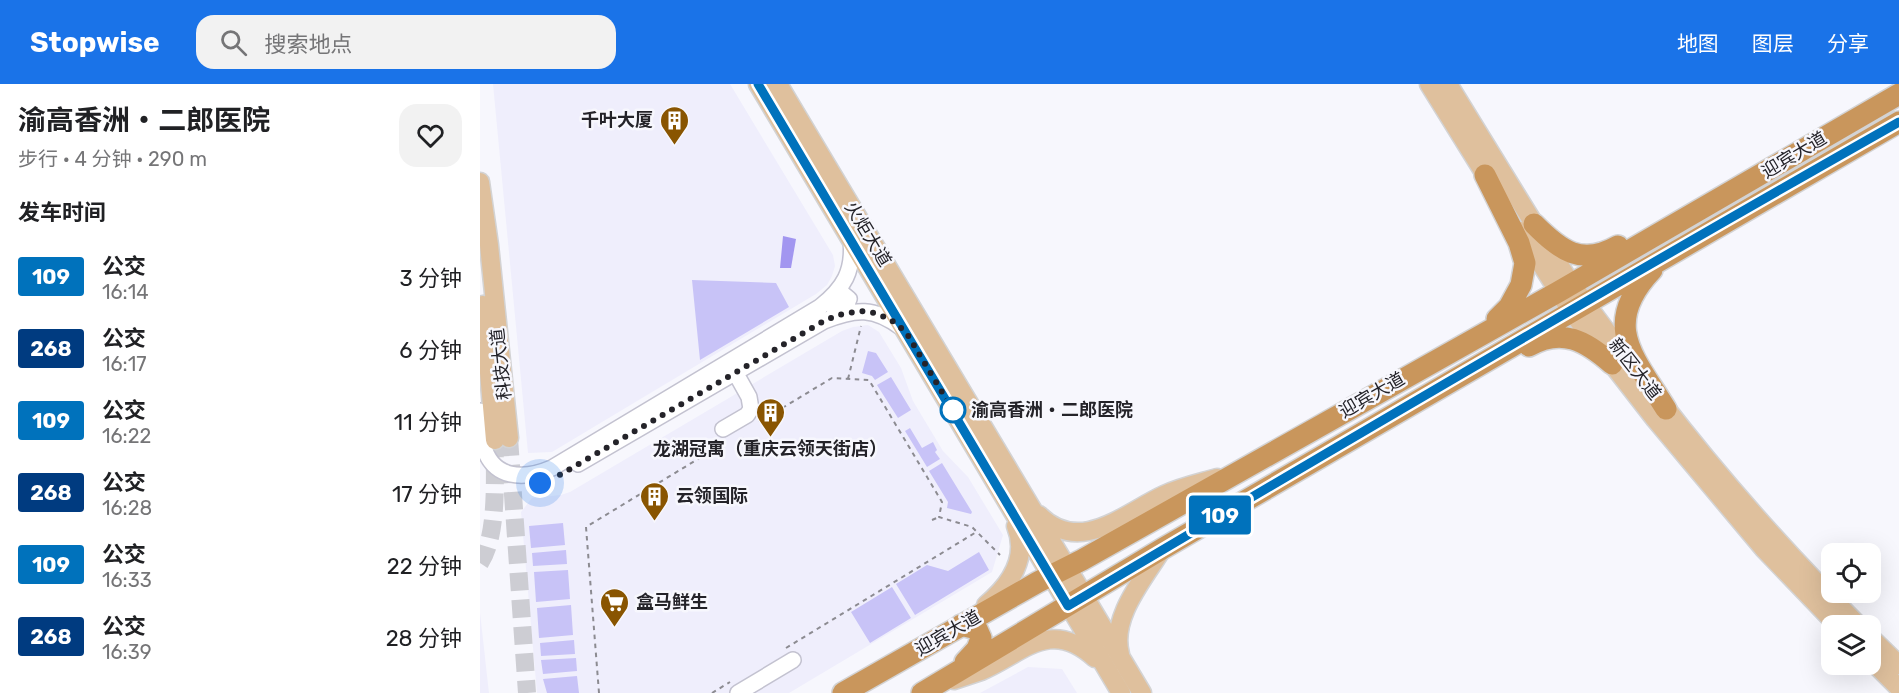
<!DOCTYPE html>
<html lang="zh">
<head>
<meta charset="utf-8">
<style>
	:root { --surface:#fff; --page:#f2f2f2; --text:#202124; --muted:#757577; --accent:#1a73e8 }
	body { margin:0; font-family:Rubik,"Noto Sans SC",sans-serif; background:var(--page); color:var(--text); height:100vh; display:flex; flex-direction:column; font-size:22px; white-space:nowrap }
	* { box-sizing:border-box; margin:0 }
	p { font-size:20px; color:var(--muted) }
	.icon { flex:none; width:33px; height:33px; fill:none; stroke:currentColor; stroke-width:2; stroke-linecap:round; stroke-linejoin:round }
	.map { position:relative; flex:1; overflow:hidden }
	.side { display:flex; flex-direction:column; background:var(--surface); width:480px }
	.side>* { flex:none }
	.badge { padding:0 12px; border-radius:4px; font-size:21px; line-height:39px }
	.buttons { position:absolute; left:1341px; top:459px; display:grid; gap:12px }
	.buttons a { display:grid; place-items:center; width:60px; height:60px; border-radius:12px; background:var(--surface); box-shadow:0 6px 24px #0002; font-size:30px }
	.you { position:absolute; width:30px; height:30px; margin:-15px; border:4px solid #fff; border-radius:50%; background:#1a73e8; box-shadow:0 0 0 9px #1a73e833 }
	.map>.badge { position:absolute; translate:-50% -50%; box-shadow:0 0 0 3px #fff }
	h2 { padding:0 18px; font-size:22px; line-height:54px }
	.round { display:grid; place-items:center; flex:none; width:63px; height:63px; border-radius:18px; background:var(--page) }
	.summary { display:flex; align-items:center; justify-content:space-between; height:102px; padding:0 18px }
	h1 { font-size:28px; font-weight:700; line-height:45px }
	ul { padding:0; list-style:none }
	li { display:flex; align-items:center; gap:18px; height:72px; padding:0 18px }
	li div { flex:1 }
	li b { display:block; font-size:22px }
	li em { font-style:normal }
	li .badge { min-width:66px; font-weight:700; text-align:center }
	header { display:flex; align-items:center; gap:36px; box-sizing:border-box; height:84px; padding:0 30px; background:var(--accent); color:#fff }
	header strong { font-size:28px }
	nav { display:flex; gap:33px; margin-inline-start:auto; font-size:21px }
	.search { width:420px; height:54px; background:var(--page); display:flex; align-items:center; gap:15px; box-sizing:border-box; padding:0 21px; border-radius:18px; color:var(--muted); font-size:22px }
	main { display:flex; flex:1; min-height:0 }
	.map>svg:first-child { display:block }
</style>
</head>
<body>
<header>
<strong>Stopwise</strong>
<div class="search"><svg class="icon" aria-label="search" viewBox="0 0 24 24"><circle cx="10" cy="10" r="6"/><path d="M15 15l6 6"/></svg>搜索地点</div>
<nav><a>地图</a><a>图层</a><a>分享</a></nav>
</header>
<main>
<section class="side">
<div class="summary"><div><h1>渝高香洲‧二郎医院</h1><p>步行 · 4 分钟 · 290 m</p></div><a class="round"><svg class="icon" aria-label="heart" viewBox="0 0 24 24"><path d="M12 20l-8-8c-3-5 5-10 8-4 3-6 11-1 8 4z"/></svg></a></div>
<h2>发车时间</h2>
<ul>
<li><span class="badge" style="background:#0072bc;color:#fff">109</span><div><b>公交</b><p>16:14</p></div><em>3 分钟</em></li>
<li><span class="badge" style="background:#003b80;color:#fff">268</span><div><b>公交</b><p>16:17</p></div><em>6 分钟</em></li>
<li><span class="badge" style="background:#0072bc;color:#fff">109</span><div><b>公交</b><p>16:22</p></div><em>11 分钟</em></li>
<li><span class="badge" style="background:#003b80;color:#fff">268</span><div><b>公交</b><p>16:28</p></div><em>17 分钟</em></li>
<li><span class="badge" style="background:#0072bc;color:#fff">109</span><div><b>公交</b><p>16:33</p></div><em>22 分钟</em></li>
<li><span class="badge" style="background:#003b80;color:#fff">268</span><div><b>公交</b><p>16:39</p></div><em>28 分钟</em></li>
</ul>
</section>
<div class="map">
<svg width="1419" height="609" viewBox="0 0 1419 609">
	<rect width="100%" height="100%" fill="#f7f7fd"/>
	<path fill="#efeefc" d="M13,0h237l103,171 2,11 -3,10 -5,9 -11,9 -264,158 -24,1z
		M388,241l11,7 22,36 12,33 30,50 25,26 35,58 -11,37 -203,121h-252l-16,-181 11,-14 29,-3 9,-3 272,-161 11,-4z
		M0,529l9,80h-9z
		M548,583l34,2 15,24h-97z"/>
	<path fill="#c8c3f7" d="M212,196l84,3 13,24 -89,53z
		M388,267l8,2 12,19 -13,8 -3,-4 -10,-3z
		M411,293l20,33 -13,8 -21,-33z
		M430,344l12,20 11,-6 4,8 -2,2 5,7 -13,8 -22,-36z
		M462,379l30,49 -1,2 -24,-6 1,-6 -19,-31z
		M83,439l2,22 -34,3 -2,-22z
		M86,466l1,14 -34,2 -1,-13z
		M499,468l10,18 -74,45 -19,-31 31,-19 21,6z
		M88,486l2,29 -34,3 -2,-30z
		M412,503l19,31 -41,25 -19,-31z
		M91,521l2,30 -34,3 -2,-30z
		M94,556l1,14 -34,2 -1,-13z
		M96,574l1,13 -34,3 -2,-14z
		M97,592l2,17h-32l-4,-14z"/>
	<path fill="#a296f0" d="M303,152l13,3 -5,29h-11z"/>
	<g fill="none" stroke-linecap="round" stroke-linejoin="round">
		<path stroke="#cdcdd3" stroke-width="18" stroke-dasharray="18 9" stroke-linecap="butt" d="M29,354l18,255
			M0,479c19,-29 14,-88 15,-123"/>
		<defs>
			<path id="minor" d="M349,216l14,-6 6,5 -3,7 -12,8
				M0,327c1,11 1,22 3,33 9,36 41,36 69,24l268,-161c24,-19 34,-36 31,-67
				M243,345l24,-14 4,-6 -2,-12 -14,-25
				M98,380l246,-143c32,-13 50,-14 78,7
				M258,609l55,-33"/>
			<path id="major" d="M278,0l363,609
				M298,0l364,609
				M949,0l64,103
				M968,0l123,200 62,83
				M0,98l9,63 20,193
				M1040,147l51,80 84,108 109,130 74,77
				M3,221l12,135
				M1178,314c62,81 129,156 201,228
				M559,431c41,41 86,-2 125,-20 17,-8 36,-12 53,-17
				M506,521c24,-20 43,-47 30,-79
				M1390,553l29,28
				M640,570c-10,-37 24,-75 42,-105
				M1390,575l29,29
				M474,596c9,-3 18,-6 27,-9 42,-18 69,-54 114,-13"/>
			<path id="highway" d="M1005,91l34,68 6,20 -4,22 -12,22 -12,12
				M1054,140c26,26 47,43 84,22
				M1172,186c-52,55 -18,87 14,139
				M1049,262c33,-19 57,-5 83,18
				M481,541l16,4 4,9 -4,11 -12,13
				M363,609l195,-111 44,-22 476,-268 341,-198
				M442,609l240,-144 737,-427"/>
		</defs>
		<use href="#minor" stroke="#c3c2d0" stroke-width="18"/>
		<use href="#major" stroke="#d3d3d4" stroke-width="21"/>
		<use href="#highway" stroke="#d3d3d4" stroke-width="24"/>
		<path stroke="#8c8b91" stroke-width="2" stroke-dasharray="4.5 4.5" stroke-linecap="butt" d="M368,295l13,-53
			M279,338l73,-44 37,2 73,122 -3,15 33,10 28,28
			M452,436l7,-3
			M306,564l192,-117
			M119,609l-13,-166 140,-85
			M232,609l18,-11"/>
		<use href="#minor" stroke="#fff" stroke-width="15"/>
		<use href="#major" stroke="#dfc09d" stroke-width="18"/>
		<use href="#highway" stroke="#c9965c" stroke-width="21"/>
	</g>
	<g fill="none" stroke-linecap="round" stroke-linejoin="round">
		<defs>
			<path id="line" d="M278,0l310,522c276,-164 552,-326 831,-484"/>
		</defs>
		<use href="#line" stroke="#fff" stroke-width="14"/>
		<use href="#line" stroke="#0072bc" stroke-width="9"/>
		<path stroke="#242329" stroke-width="6" stroke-dasharray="0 10.8" d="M60,399l18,-7 266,-155 14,-6 22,-4 11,1 19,7 16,13 48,80 -1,-2"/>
	</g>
	<defs>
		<symbol id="building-pin" viewBox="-11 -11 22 30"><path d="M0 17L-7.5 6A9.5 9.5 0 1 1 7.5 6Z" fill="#895501" stroke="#f7f7fd"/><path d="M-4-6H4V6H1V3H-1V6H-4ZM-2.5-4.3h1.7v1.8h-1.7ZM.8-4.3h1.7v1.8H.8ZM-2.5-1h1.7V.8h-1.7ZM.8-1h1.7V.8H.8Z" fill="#fff"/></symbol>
		<symbol id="supermarket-pin" viewBox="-11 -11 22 30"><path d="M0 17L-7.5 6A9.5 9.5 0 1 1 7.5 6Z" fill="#895501" stroke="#f7f7fd"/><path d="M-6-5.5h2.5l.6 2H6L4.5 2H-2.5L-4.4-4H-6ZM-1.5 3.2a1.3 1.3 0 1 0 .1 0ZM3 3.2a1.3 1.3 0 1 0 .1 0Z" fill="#fff"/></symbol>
	</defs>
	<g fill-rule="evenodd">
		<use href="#building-pin" x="178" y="20" width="33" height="45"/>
		<use href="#building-pin" x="274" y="312" width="33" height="45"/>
		<use href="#building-pin" x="158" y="396" width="33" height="45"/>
		<use href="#supermarket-pin" x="118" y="502" width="33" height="45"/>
	</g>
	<circle fill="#fff" stroke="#0072bc" stroke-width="3" cx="473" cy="326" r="12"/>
	<g text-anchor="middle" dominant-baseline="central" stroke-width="5" stroke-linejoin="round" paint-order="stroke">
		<g font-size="18" font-weight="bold" fill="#242329" stroke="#f7f7fd" text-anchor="start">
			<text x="173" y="36" text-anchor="end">千叶大厦</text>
			<text x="290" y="365" text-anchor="middle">龙湖冠寓（重庆云领天街店）</text>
			<text x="196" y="412">云领国际</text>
			<text x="156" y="518">盒马鲜生</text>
		</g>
		<g font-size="18" fill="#242329" stroke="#f7f7fd">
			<text transform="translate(1314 71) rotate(-31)">迎宾大道</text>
			<text transform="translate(388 150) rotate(59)">火炬大道</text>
			<text transform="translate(21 280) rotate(-96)">科技大道</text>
			<text transform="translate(1155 285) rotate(52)">新区大道</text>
			<text transform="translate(892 311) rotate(-30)">迎宾大道</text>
			<text transform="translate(468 549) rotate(-30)">迎宾大道</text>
		</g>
		<g font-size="18" font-weight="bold" fill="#242329" stroke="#f7f7fd" text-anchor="start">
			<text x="491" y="326">渝高香洲‧二郎医院</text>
		</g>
	</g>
</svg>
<div class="buttons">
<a><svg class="icon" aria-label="locate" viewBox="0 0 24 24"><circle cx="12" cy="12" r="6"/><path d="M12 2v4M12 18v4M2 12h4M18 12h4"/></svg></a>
<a><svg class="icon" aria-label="layers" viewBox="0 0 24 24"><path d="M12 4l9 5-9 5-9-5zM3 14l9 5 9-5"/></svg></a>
</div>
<div class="you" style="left:60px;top:399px"></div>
<b class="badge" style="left:740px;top:431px;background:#0072bc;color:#fff">109</b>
</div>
</main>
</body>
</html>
